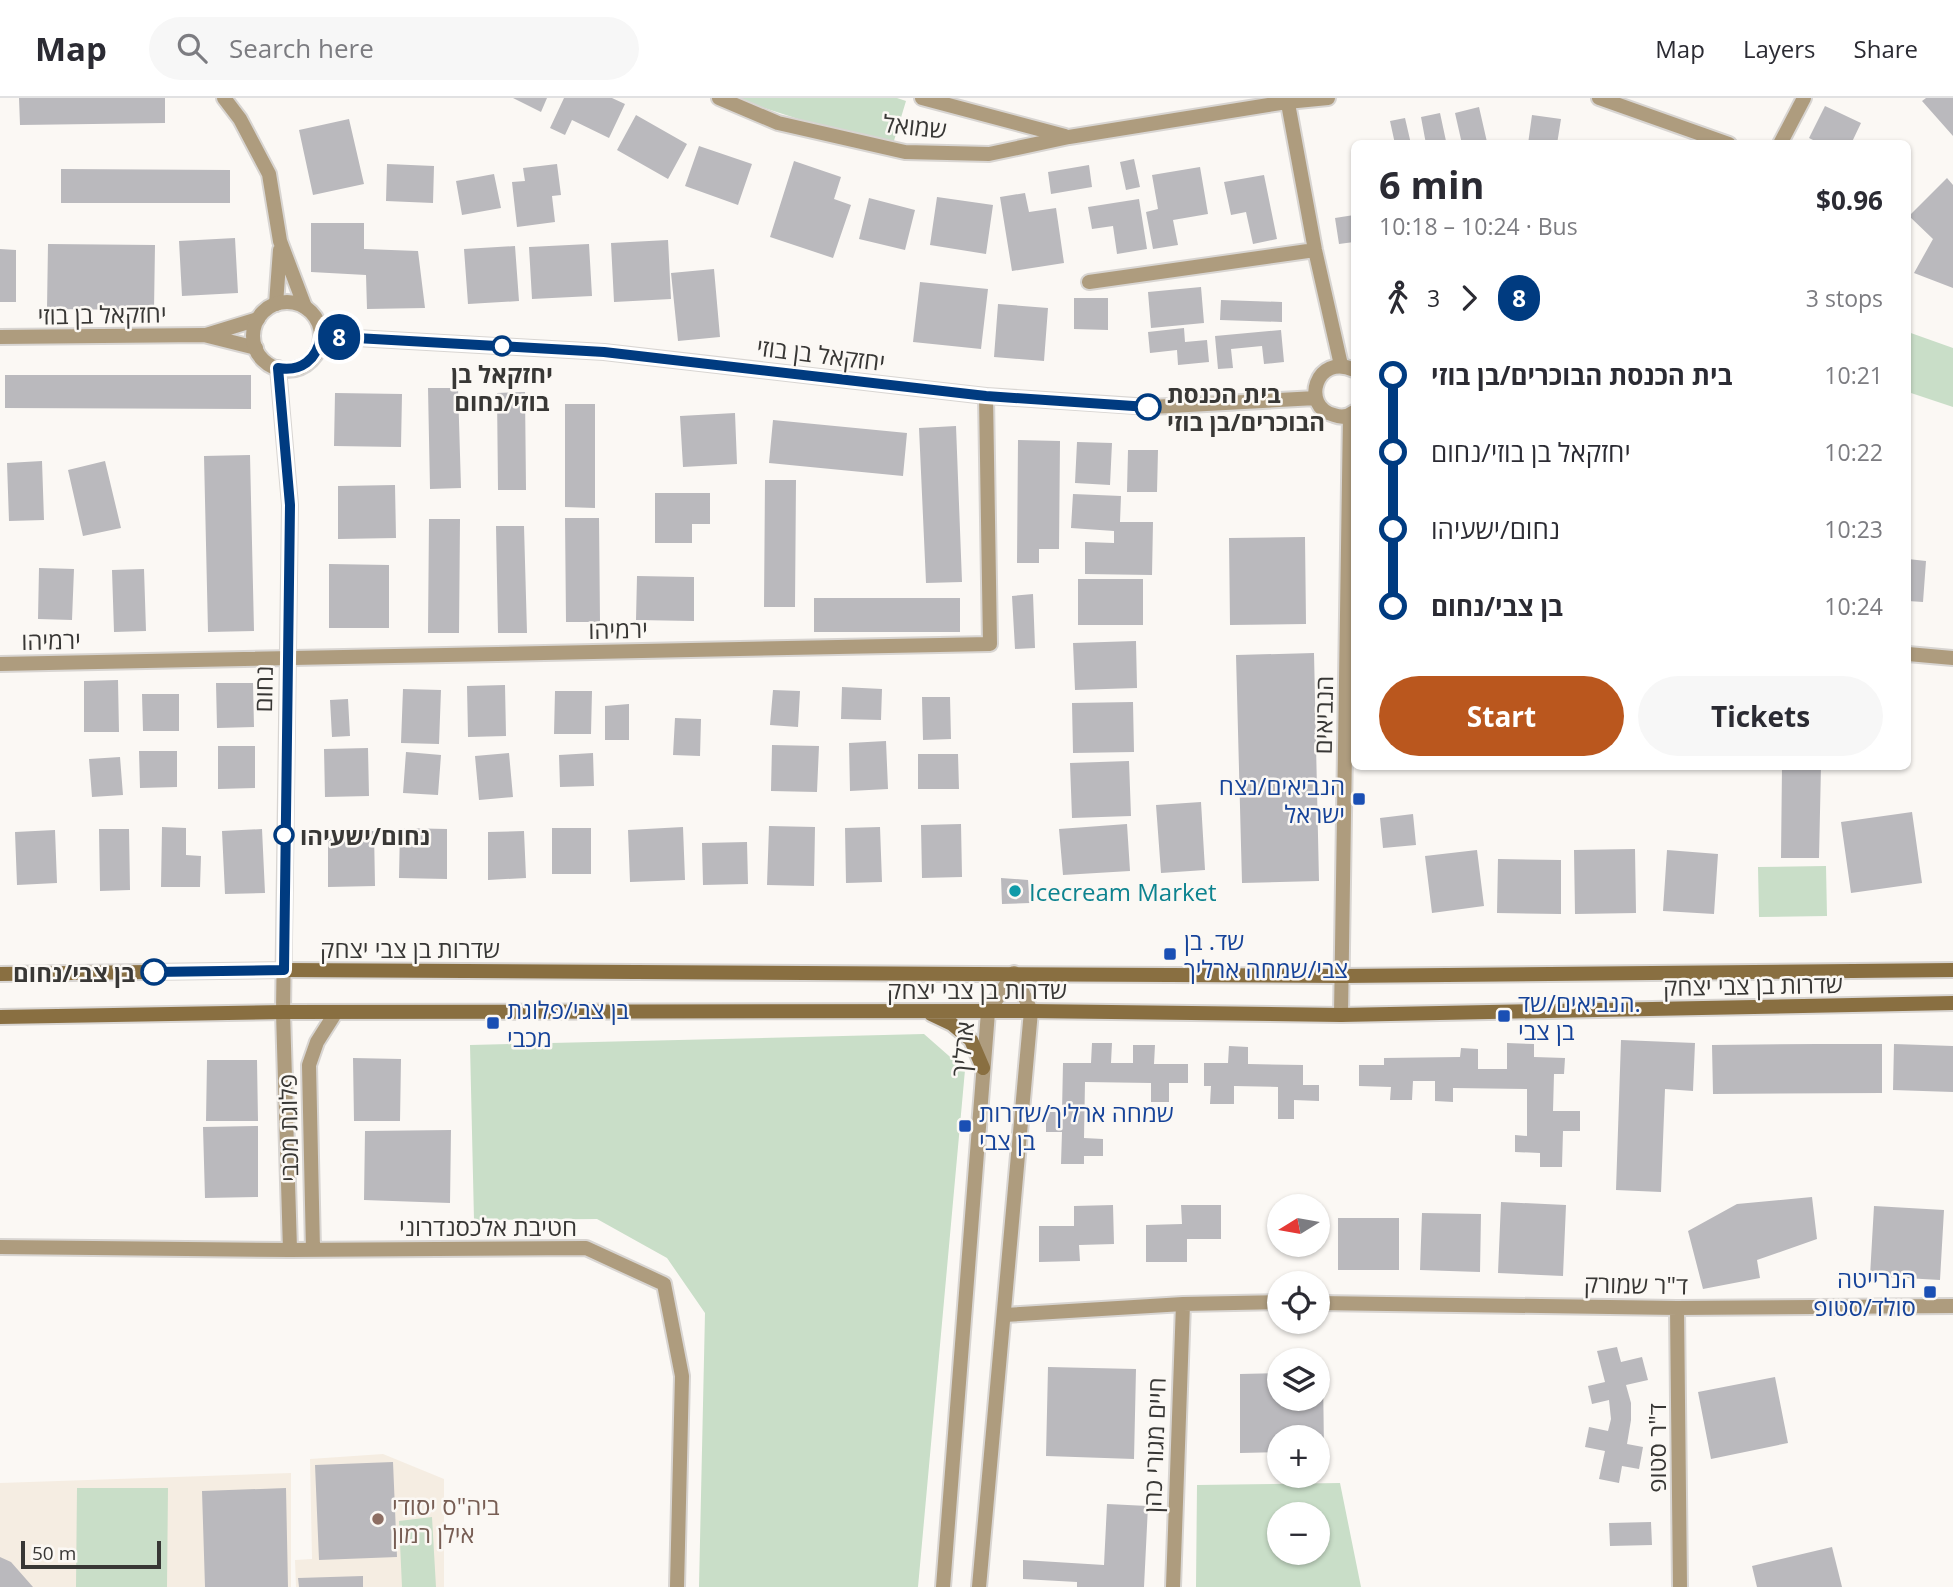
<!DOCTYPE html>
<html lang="en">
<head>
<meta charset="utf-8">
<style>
	:root { --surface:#fff; --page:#f7f7f7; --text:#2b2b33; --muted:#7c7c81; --line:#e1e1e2; --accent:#ba571e }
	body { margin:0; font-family:"Open Sans","Noto Sans Hebrew",sans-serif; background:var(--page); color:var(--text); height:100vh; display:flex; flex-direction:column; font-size:26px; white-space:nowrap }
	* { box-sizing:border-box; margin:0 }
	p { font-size:23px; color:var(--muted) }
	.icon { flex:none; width:38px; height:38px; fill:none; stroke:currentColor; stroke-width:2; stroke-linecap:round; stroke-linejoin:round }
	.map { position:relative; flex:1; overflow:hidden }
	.drawer { position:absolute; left:1351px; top:42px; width:560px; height:630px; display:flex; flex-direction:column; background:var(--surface); border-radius:10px; box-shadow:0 2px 5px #0004 }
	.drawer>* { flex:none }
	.badge { padding:0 14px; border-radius:23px; font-size:24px; line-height:46px }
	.needle { width:46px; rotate:259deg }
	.buttons { position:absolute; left:1267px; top:1096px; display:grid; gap:14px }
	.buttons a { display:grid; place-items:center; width:63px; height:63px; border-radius:50%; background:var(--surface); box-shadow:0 2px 5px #0004; font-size:35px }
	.scale { position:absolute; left:21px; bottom:18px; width:140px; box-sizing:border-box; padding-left:7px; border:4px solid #383735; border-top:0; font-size:19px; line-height:24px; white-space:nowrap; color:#383735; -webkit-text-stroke:5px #fbf8f4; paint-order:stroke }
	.map>.badge { position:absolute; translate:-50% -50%; box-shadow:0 0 0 4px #fff }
	.legs { display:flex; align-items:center; gap:10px; height:77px; padding:0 28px; font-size:23px }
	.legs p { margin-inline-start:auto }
	.headline { display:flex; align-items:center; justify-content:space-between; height:119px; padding:0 28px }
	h1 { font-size:38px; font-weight:700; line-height:52px }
	.action { display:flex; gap:14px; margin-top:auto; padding:14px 28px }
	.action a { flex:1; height:80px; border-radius:42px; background:var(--accent); color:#fff; font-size:28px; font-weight:700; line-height:80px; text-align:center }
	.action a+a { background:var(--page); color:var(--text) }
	ul { padding:0 28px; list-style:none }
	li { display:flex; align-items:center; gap:24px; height:77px; font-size:26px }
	li i { display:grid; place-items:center; width:10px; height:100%; margin:0 9px; background:currentColor }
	li i::after { content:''; width:18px; height:18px; margin:-9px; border:5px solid; border-radius:50%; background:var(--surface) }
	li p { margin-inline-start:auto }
	li:first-child i { background:linear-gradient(#0000 50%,currentColor 0) }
	li:last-child i { background:linear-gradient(currentColor 50%,#0000 0) }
	header { display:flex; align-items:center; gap:42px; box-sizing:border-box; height:98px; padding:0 35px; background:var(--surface); border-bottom:2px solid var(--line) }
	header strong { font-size:33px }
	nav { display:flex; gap:38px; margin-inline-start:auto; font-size:24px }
	.search { width:490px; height:63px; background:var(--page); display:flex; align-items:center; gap:18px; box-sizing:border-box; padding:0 24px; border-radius:38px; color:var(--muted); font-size:26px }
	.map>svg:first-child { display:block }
</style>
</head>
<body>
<header>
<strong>Map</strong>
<div class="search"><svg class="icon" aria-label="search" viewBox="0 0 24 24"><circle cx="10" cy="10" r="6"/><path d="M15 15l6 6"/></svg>Search here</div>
<nav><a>Map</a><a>Layers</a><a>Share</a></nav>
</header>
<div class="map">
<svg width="1953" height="1489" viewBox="0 0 1953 1489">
	<rect width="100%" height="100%" fill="#fbf8f4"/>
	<path fill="#f5ede2" d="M383,1356l61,25v108h-148l-1,-27 17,-1 -2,-100z
		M291,1375v114h-291v-104z"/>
	<path fill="#c9dec8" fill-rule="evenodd" d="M733,0h164l9,3 -13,43 -67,-16z
		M1908,234l45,16v59l-45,-15z
		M1826,768l1,50 -68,1 -1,-50z
		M924,936l41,36 -47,517h-219l6,-274 -38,-55 -70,-39 -123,1 -4,-175z
		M1340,1385l21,104h-165l1,-102zM1279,1416h39v38h-39z
		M77,1390h91l-1,99h-91z
		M432,1419l4,70h-34l-3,-66z"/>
	<path fill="#bab9bd" d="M19,0h146v25l-145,2z
		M513,0h34l-6,14z
		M564,0h48l13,6 -16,34 -37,-18 -7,15 -15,-7z
		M1926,0h27v38l-31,-35z
		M1825,8l36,17 -10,21h-30l-12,-6z
		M1479,9l8,35 -25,2 -7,-31z
		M1440,15l6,28 -20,3 -5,-27z
		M636,17l51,29 -19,35 -51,-29z
		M1532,17l29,4 -4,25h-29z
		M1405,20l6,26h-16l-5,-23z
		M349,21l15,65 -51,11 -14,-65z
		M699,48l53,18 -14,41 -53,-19z
		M1134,61l6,28 -14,3 -6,-28z
		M794,63l47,16 -7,22 17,6 -18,53 -63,-21z
		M387,66l47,2 -1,37 -47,-2z
		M557,66l4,31 -9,1 3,26 -38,5 -5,-45 13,-1 -2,-13z
		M1089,67l3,22 -41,7 -3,-22z
		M1200,69l8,47 -35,6 5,25 -25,4 -7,-37 12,-3 -6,-34z
		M61,71l169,1v33h-169z
		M494,76l7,34 -39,7 -6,-34z
		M1264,77l13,64 -24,5 -7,-32 -15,3 -7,-33z
		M1947,80l6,7v103l-39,-15 19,-34 -24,-23z
		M1025,95l4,19 27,-4 8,55 -52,8 -12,-74z
		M937,99l56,8 -7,49 -56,-9z
		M869,100l46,12 -10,40 -46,-11z
		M1139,101l8,50 -30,5 -4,-28 -21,3 -4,-22z
		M1354,117v27l-15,2 -4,-26z
		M311,125h53v26l54,2 7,57 -58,1 -1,-34 -55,-3z
		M235,140l3,55 -56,3 -3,-55z
		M668,142l3,59 -57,3 -3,-59z
		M48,146l107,1 -1,65 -107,-1z
		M589,146l3,52 -60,3 -3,-52z
		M515,148l4,55 -51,3 -4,-55z
		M0,151l16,1v52h-16z
		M714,171l6,68 -42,4 -7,-68z
		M920,184l68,7 -7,60 -68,-7z
		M1201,189l3,36 -53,5 -3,-36z
		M1074,200h34v32l-34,-1z
		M1221,202l61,2v20l-62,-2z
		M998,206l50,4 -4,53 -50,-4z
		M1184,230l1,14 22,-2 2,22 -31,3 -1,-15 -27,3 -2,-21z
		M1281,232l3,32 -20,2 -2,-18 -31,3 2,19 -15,1 -3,-33z
		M5,277h246v34l-246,-1z
		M428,290h30l3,100 -31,1z
		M525,294l1,98h-28l-1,-97z
		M335,295l67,1 -1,53 -67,-1z
		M565,306h30v104l-30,-1z
		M735,315l2,51 -54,3 -3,-51z
		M773,322l134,13 -4,43 -134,-13z
		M956,328l6,156 -36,1 -7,-155z
		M1018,342l42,1 -1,108h-20v14h-22z
		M1077,344l35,1 -2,42 -35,-2z
		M1128,352h30l-1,42h-30z
		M250,357l4,176 -46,1 -4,-176z
		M42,363l2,59 -35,1 -2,-58z
		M105,363l16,67 -38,8 -15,-66z
		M765,382h31l-1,127h-31z
		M395,387l1,53 -58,1v-53z
		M655,395h55v31h-18v19h-37z
		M1073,396l48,2 -1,26h33l-1,53 -67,-1v-32l29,1v-12l-43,-3z
		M565,420h34l1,104h-34z
		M429,421h31l-1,114h-31z
		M496,428h28l3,107h-29z
		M1305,439l1,87 -76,1 -1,-87z
		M1908,461l18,2 -3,41 -15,-1z
		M329,466l60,1v63h-60z
		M39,470l35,1 -2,51 -34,-1z
		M144,471l2,62 -32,1 -2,-62z
		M637,478l57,1v44l-58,-1z
		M1078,481h65v46h-65z
		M1033,496l2,54 -20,1 -3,-53z
		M814,500h146v34h-146z
		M1136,543l1,47 -62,2 -2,-47z
		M1314,555l5,228 -77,2 -6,-228z
		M118,582l1,52h-35v-51z
		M216,585h37l1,44 -37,1z
		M505,587l1,51 -38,1 -1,-51z
		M842,589l40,2 -1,31 -40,-1z
		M403,591l38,1 -2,54 -38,-1z
		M773,592l27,1 -2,36 -28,-2z
		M555,593h37l-1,43h-37z
		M142,596h37v37h-36z
		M922,599h28l1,42 -28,1z
		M348,601l2,37 -18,1 -2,-37z
		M1133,604l1,50 -61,1 -1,-50z
		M629,606v36h-24v-34z
		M675,620l26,1 -1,37 -27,-1z
		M886,643l2,48 -38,2 -1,-48z
		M772,647l47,1 -2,46 -46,-1z
		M218,648h37v42l-37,1z
		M368,650l1,48 -44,1 -1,-48z
		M139,653h38v36l-37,1z
		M406,654l35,3 -3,40 -35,-2z
		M509,655l4,44 -34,3 -4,-44z
		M593,655l1,33 -34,1 -1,-32z
		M918,656h40l1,35h-41z
		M120,659l3,38 -31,2 -3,-38z
		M1129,663l2,55 -59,2 -2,-55z
		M1782,668h39l-2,92h-38z
		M1201,704l4,68 -44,3 -5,-68z
		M1912,714l10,71 -71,10 -10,-71z
		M1413,716l3,31 -33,3 -3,-30z
		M961,726l1,53 -40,1 -1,-53z
		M1127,726l3,47 -67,4 -4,-46z
		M769,728l46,1 -1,59 -47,-1z
		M162,729l24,1v27l15,1 -1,31h-39z
		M683,729l2,53 -55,2 -2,-52z
		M880,729l2,55 -36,1 -1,-55z
		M400,730l47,1v50l-48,-1z
		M552,730h39v46h-39z
		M99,731h30l1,61 -30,1z
		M262,731l3,64 -40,1 -3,-63z
		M55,732l2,53 -40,2 -2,-53z
		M328,733h46l1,55 -47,1z
		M524,733l2,47 -38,2v-48z
		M747,744l1,42 -45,1 -1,-42z
		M1635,751l1,64 -61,1 -1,-64z
		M1477,752l7,56 -52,7 -7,-57z
		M1667,752l51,4 -4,60 -51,-3z
		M1498,761l63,1v54l-64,-1z
		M1001,780l27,2 2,23 -28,1z
		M1621,942l74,3 -2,48 -28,-2 -4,103 -45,-2z
		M1092,945h20l-1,20h22v-18h22l-1,19h34v19h-19v19h-18v-19l-66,-1 -1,56 19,1v17h-19v8h-23l1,-32h-16v-20h16l1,-49h28z
		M1507,945l27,1v13l31,1 -1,16h-10l-1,37h27v20h-17l-1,36h-22v-14l-25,-1v-17l12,1v-47l-74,-1v14l-18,-1v-20h-22l-1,19h-22l1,-13 -32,-1v-21h25v-7l76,-1 1,-9 17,1v20h29z
		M1817,946h65v49l-169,1 -1,-49z
		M1894,946l59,2v46l-60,-2z
		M1229,948l19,1v17l55,1v20h16v16l-25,-1v19h-16v-32l-44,-1v18h-24l1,-18h-7v-23h24z
		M353,960l48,1 -1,62h-46z
		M207,962h50l1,61h-52z
		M258,1028v71l-53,1 -2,-71z
		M451,1032l-1,73 -86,-3 1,-69z
		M1812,1099l5,42 -60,21 3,18 -57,11 -15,-58 49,-27z
		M1501,1104l65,3 -3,71 -65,-3z
		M1113,1107l1,39 -35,1 1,16 -41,1v-36h35v-20z
		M1181,1107h40v34h-34v23h-41v-37l36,-1z
		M1874,1108l70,4 -4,70 -70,-4z
		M1422,1115l59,1 -1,58 -60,-2z
		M1338,1120h61v52h-61z
		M1617,1249l4,15 21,-5 6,23 -22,5 5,18v17l-4,24 16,3 -4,22 -17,-3 -3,17 -20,-4 6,-28 -20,-4 4,-20 19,4 3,-12 -2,-19 -17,4 -4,-18 17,-4 -8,-31z
		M1048,1269l88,2 -2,90 -88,-3z
		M1279,1275v25h39v-25h5l1,79h-6v-15h-39v15l-39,1v-79z
		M1775,1279l13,66 -77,16 -13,-67z
		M393,1364l4,95 -78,3 -4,-95z
		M286,1390l2,99h-83l-3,-96z
		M1107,1406l41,2 -4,81h-67v-5l-54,-3v-19l81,5z
		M1651,1424l1,23 -42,1 -1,-23z
		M1832,1449l10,40h-85l-5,-21z
		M0,1459l11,5 22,25h-33z
		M363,1478v11h-64l-1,-9z"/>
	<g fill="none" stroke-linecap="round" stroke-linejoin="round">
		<defs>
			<path id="minor" d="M224,0l16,21 29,55 11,67 25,66
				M719,0l59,25 127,29 84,2 80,-17 218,-35 41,-4
				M922,0l143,38
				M1287,0l28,152 26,115
				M1599,0l130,46
				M1780,46l24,-46
				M1089,184l226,-32
				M276,206l4,-54
				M206,237l52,-16
				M0,239l204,-2 52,13
				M1908,556l45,4
				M0,566l990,-20 -4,-248
				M283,914l7,238
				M0,1149l290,3 296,-2 78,36 18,92 -5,211
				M313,1152l-4,-185 8,-23 19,-30
				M1318,1205l359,5 276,-2
				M1677,1210l3,279
				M1004,1217l179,-11 96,-2
				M1173,1489l10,-283"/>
			<path id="tertiary" d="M253 238a34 34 0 1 1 68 0a34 34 0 1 1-68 0Z
				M321,238l283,16 382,44 165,11 165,-9
				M278,270l12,137 -7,507
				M1354,272c-38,-18 -54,37 -20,45 8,3 14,2 20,-3
				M1341,917l9,-600
				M943,1489l45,-575 26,-39
				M979,1489l52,-576 -17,-38"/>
			<path id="secondary" d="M0,876l284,-4 1058,6 611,-6
				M931,916l21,10 19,16 12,28
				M0,919l283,-5 748,-1 310,4 612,-12"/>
		</defs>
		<use href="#minor" stroke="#d8d5d2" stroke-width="18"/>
		<use href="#tertiary" stroke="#d8d5d2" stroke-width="18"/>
		<use href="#secondary" stroke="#d8d5d2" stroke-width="18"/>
		<use href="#minor" stroke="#ae9c7e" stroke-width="14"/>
		<use href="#tertiary" stroke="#ae9c7e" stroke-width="14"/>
		<use href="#secondary" stroke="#896f41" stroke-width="14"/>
	</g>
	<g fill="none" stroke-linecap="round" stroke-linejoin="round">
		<defs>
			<path id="line-1" d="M154,874l130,-2 6,-465 -12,-137c23,4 39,-8 43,-32l283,16 382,44 162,11"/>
		</defs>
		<use href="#line-1" stroke="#fff" stroke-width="16"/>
		<use href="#line-1" stroke="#003b80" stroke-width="10"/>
	</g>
	<g fill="#fff" stroke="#003b80" stroke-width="3.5">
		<circle cx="502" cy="248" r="9"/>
		<circle cx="1148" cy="309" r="12"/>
		<circle cx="284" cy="737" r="9"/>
		<circle cx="154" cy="874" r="12"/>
	</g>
	<g fill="#1a4fb4" stroke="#fbf8f4" stroke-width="2.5">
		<rect x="1352" y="694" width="14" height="14" rx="3.5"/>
		<rect x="1163" y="849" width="14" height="14" rx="3.5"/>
		<rect x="1497" y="911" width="14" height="14" rx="3.5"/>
		<rect x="486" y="918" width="14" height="14" rx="3.5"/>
		<rect x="958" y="1021" width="14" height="14" rx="3.5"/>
		<rect x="1923" y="1187" width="14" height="14" rx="3.5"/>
	</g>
	<circle fill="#0f9aa8" stroke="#fbf8f4" stroke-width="2.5" cx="1015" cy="793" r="7"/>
	<circle fill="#8d6e63" stroke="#fbf8f4" stroke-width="2.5" cx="378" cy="1421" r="7"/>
	<g text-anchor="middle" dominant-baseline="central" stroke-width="5" stroke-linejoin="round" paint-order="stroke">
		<g font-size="24" fill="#383735" stroke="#fbf8f4">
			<text transform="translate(915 28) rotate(6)">שמואל</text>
			<text transform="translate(102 216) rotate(-1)">יחזקאל בן בוזי</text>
			<text transform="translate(821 256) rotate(7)">יחזקאל בן בוזי</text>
			<text transform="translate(618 531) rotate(-1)">ירמיהו</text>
			<text transform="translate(51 542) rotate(-1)">ירמיהו</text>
			<text transform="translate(263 591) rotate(-89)">נחום</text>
			<text transform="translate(1323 617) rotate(-89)">הנביאים</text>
			<text x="410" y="850">שדרות בן צבי יצחק</text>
			<text transform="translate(1753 887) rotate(-1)">שדרות בן צבי יצחק</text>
			<text x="977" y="891">שדרות בן צבי יצחק</text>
			<text transform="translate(962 951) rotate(-84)">ארליך</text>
			<text transform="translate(288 1030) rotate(-91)">פלוגת מכבי</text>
			<text x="488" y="1128">חטיבת אלכסנדרוני</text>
			<text transform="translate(1636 1186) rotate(1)">ד"ר שמורק</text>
			<text transform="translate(1154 1347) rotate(-88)">חיים מגורי כהן</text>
			<text transform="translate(1656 1350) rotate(-90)">ד"ר סטופ</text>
		</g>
		<g font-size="24" font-weight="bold" fill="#383735" stroke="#fbf8f4" text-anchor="start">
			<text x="502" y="275" text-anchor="middle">יחזקאל בן<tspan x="502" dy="28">בוזי/נחום</tspan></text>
			<text x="1167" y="295">בית הכנסת<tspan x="1167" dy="28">הבוכרים/בן בוזי</tspan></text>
			<text x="300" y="737">נחום/ישעיהו</text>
			<text x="135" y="874" text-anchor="end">בן צבי/נחום</text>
		</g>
		<g font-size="24" fill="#164399" stroke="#fbf8f4" text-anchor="start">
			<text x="1345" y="687" text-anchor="end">הנביאים/נצח<tspan x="1345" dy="28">ישראל</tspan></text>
			<text x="1184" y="842">שד. בן<tspan x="1184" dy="28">צבי/שמחה ארליך</tspan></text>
			<text x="1518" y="904">הנביאים/שד.<tspan x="1518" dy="28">בן צבי</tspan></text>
			<text x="507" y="911">בן צבי/פלוגת<tspan x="507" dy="28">מכבי</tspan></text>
			<text x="979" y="1014">שמחה ארליך/שדרות<tspan x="979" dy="28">בן צבי</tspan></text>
			<text x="1916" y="1180" text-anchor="end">הנרייטה<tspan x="1916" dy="28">סולד/סטופ</tspan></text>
		</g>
		<g font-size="24" fill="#0d838f" stroke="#fbf8f4" text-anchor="start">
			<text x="1029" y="793">Icecream Market</text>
		</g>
		<g font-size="24" fill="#785e54" stroke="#fbf8f4" text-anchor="start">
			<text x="392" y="1407">ביה"ס יסודי<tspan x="392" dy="28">אילן רמון</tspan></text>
		</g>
	</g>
</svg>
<div class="buttons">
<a><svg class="needle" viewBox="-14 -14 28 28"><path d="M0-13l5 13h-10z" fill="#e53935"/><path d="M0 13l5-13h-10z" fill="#7c7c81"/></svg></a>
<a><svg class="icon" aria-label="locate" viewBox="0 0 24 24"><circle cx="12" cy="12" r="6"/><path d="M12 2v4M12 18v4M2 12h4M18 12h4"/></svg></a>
<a><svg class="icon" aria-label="layers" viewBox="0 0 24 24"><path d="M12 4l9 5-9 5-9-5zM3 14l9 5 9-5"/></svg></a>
<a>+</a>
<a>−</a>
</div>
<div class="scale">50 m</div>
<b class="badge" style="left:339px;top:239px;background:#003b80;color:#fff">8</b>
<section class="drawer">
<div class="headline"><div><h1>6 min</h1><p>10:18 – 10:24 · Bus</p></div><b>$0.96</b></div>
<div class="legs"><svg class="icon" aria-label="walk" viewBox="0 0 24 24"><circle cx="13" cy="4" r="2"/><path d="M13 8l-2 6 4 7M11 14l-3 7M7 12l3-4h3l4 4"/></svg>3<svg class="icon" aria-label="forward" viewBox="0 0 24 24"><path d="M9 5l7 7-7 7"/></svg><b class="badge" style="background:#003b80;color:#fff">8</b><p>3 stops</p></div>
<ul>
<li><i style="color:#003b80"></i><b>בית הכנסת הבוכרים/בן בוזי</b><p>10:21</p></li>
<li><i style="color:#003b80"></i><span>יחזקאל בן בוזי/נחום</span><p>10:22</p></li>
<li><i style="color:#003b80"></i><span>נחום/ישעיהו</span><p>10:23</p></li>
<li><i style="color:#003b80"></i><b>בן צבי/נחום</b><p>10:24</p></li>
</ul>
<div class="action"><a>Start</a><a>Tickets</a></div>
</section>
</div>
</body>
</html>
